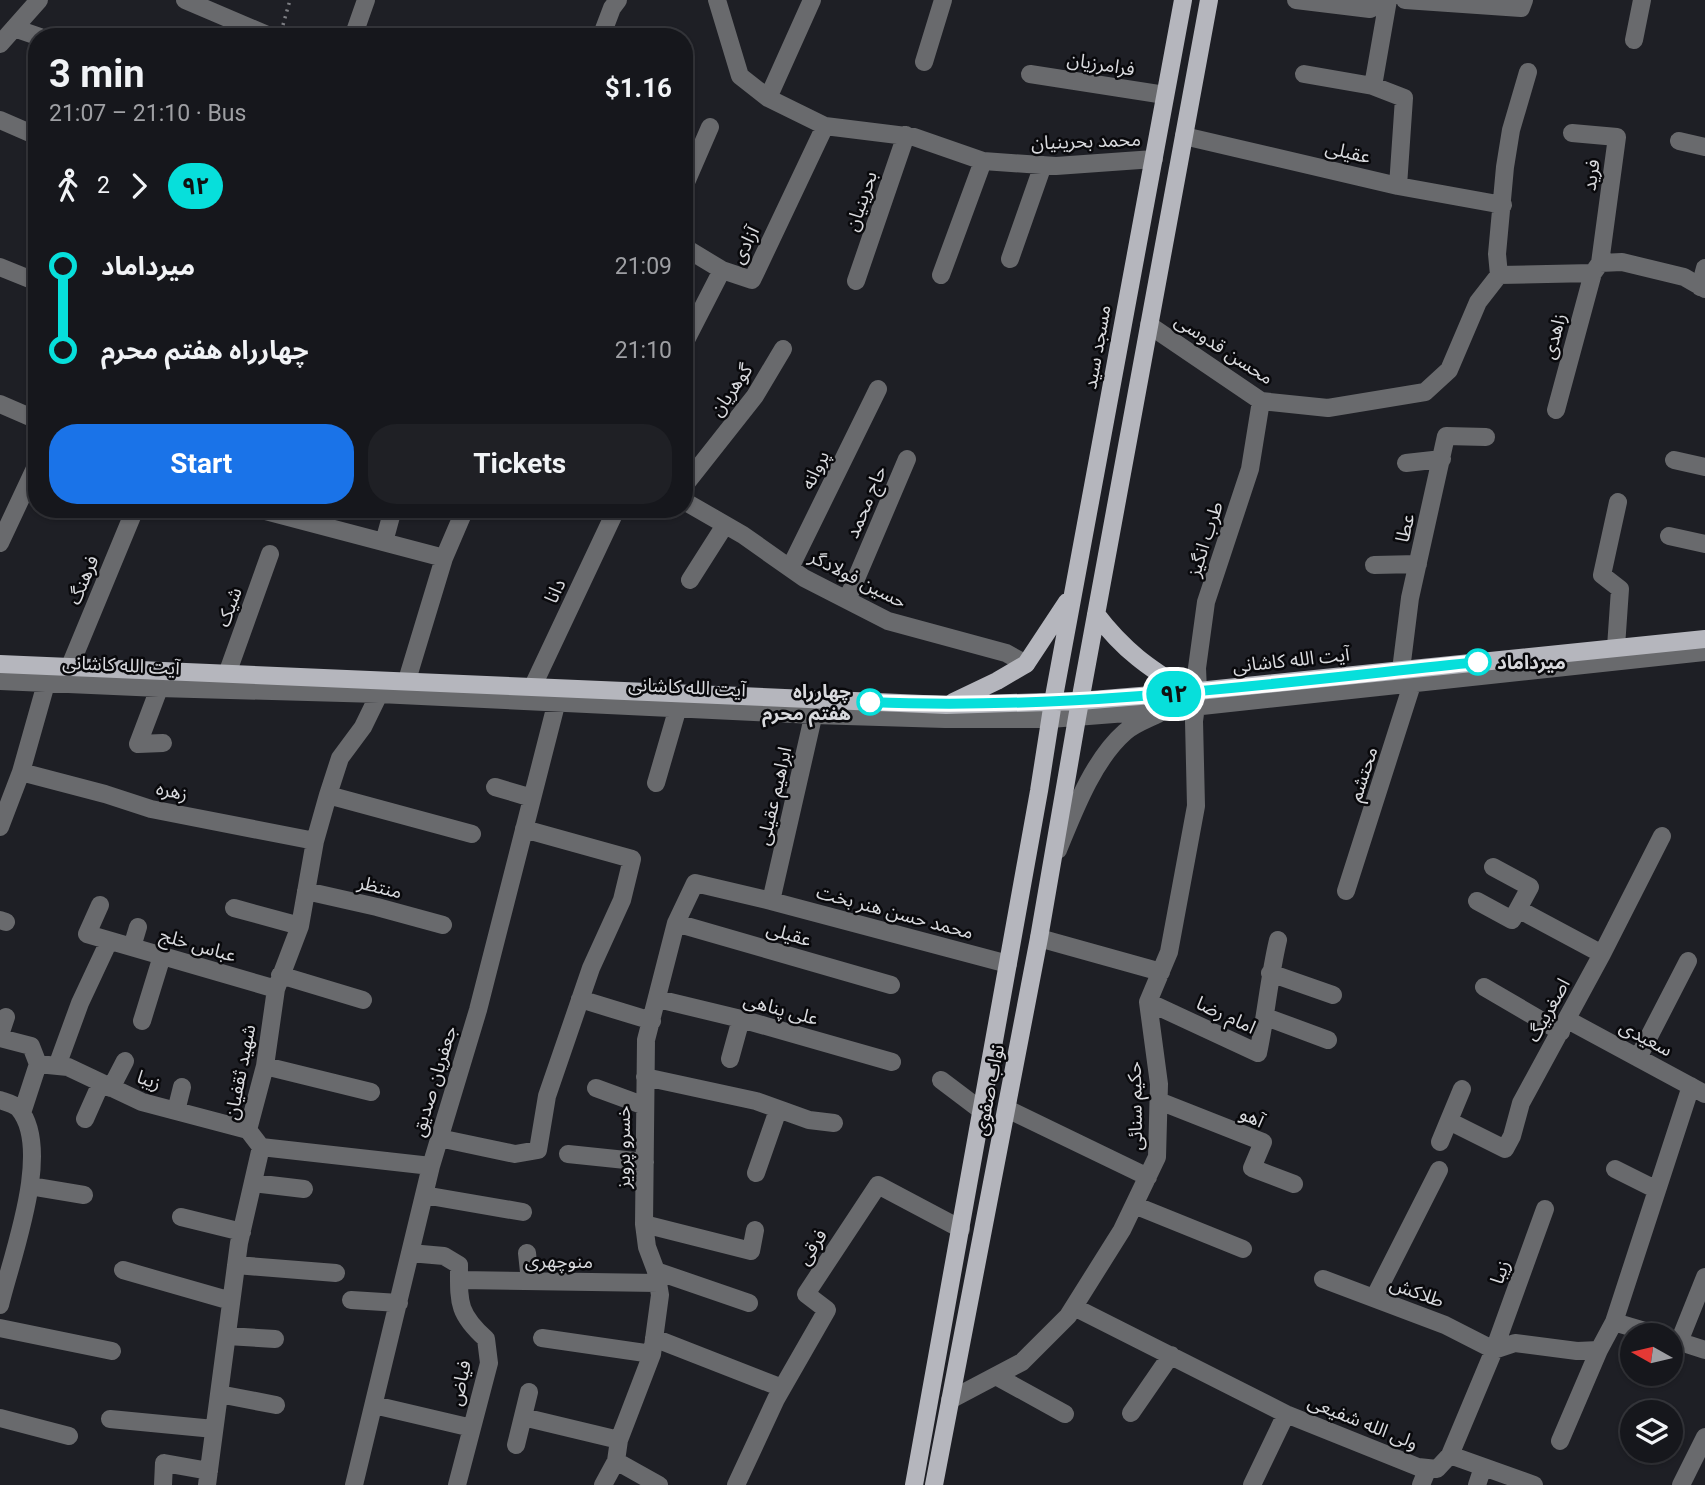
<!DOCTYPE html>
<html lang="en">
<head>
<meta charset="utf-8">
<style>
	:root { --surface:#16171c; --page:#1f2025; --text:#f1f3f6; --muted:#9e9fa3; --line:#35363b; --accent:#1a73e8 }
	body { margin:0; font-family:Roboto,"Noto Sans Arabic",sans-serif; background:var(--page); color:var(--text); height:100vh; display:flex; flex-direction:column; font-size:26px; white-space:nowrap }
	* { box-sizing:border-box; margin:0 }
	p { font-size:23px; color:var(--muted) }
	.icon { flex:none; width:38px; height:38px; fill:none; stroke:currentColor; stroke-width:2; stroke-linecap:round; stroke-linejoin:round }
	.map { position:relative; flex:1; overflow:hidden }
	.drawer { position:absolute; left:28px; top:28px; width:665px; height:490px; display:flex; flex-direction:column; background:var(--surface); border-radius:28px; box-shadow:0 2px 5px #0004,0 0 0 2px var(--line) }
	.drawer>* { flex:none }
	.badge { padding:0 14px; border-radius:23px; font-size:24px; line-height:46px }
	.needle { width:46px; rotate:278deg }
	.controls { position:absolute; left:1620px; top:1323px; display:grid; gap:14px }
	.controls a { display:grid; place-items:center; width:63px; height:63px; border-radius:50%; background:var(--surface); box-shadow:0 2px 5px #0004,0 0 0 2px var(--line); font-size:35px }
	.map>.badge { position:absolute; translate:-50% -50%; box-shadow:0 0 0 4px #fff }
	.legs { display:flex; align-items:center; gap:10px; height:77px; padding:0 21px; font-size:23px }
	.legs p { margin-inline-start:auto }
	.overview { display:flex; align-items:center; justify-content:space-between; height:119px; padding:0 21px }
	h1 { font-size:38px; font-weight:700; line-height:52px }
	.primary-button { display:flex; gap:14px; margin-top:auto; padding:14px 21px }
	.primary-button a { flex:1; height:80px; border-radius:28px; background:var(--accent); color:#fff; font-size:28px; font-weight:700; line-height:80px; text-align:center }
	.primary-button a+a { background:var(--page); color:var(--text) }
	ul { padding:0 21px; list-style:none }
	li { display:flex; align-items:center; gap:24px; height:84px; font-size:26px }
	li i { display:grid; place-items:center; width:10px; height:100%; margin:0 9px; background:currentColor }
	li i::after { content:''; width:18px; height:18px; margin:-9px; border:5px solid; border-radius:50%; background:var(--surface) }
	li p { margin-inline-start:auto }
	li:first-child i { background:linear-gradient(#0000 50%,currentColor 0) }
	li:last-child i { background:linear-gradient(currentColor 50%,#0000 0) }
	.map>svg:first-child { display:block }
</style>
</head>
<body>
<div class="map">
<svg width="1705" height="1485" viewBox="0 0 1705 1485">
	<rect width="100%" height="100%" fill="#1e1f25"/>
	<g fill="none" stroke-linecap="round" stroke-linejoin="round">
		<path stroke="#7e7f84" stroke-width="3.5" stroke-dasharray="2 5" stroke-linecap="butt" d="M283,25l7,-25"/>
		<path stroke="#696a6d" stroke-width="18" d="M185,0l87,37
			M717,0l23,76 28,22 57,28 89,11 69,24 73,5 98,-7
			M1296,0l74,9 17,-9
			M1405,0l116,8 3,-8
			M14,28l26,9
			M353,37l13,-37
			M601,37l11,-29 6,-8
			M1634,40l8,-40
			M0,44l39,-44
			M924,62l19,-62
			M1030,74l135,21
			M1304,74l69,12 31,12 -6,88
			M1373,86l15,-86
			M768,98l44,-98
			M0,120l30,13
			M1572,133l45,4 -17,126
			M1184,136l214,50 105,19
			M1679,141l26,6
			M684,187l26,-60
			M684,247l38,23
			M1010,259l33,-94
			M0,267l37,15
			M941,275l42,-114
			M1499,275l-2,-21 8,-87 6,-37 17,-58
			M856,281l50,-146
			M1700,287l5,-19
			M1149,325l112,76 67,7 97,-16 24,-22 29,-68 21,-27 94,-2 7,-10 22,-1 62,15 21,12
			M684,344l38,-74 30,10 73,-154
			M0,404l37,16
			M1556,410l37,-137
			M1674,460l31,7
			M1406,463l36,-4
			M684,486l71,-90 28,-47
			M684,501l59,34 61,43 84,43 118,32 20,11
			M258,509l186,49
			M1669,536l36,8
			M384,542l9,-33
			M0,543l37,-79
			M1374,565l44,-1
			M790,568l88,-179
			M690,580l35,-55
			M847,600l60,-141
			M1616,647l4,-58 -18,-14 16,-73
			M70,666l65,-157
			M1401,670l9,-72 36,-162 40,1
			M227,674l43,-120
			M163,678l-25,66 25,-1
			M407,680l37,-122 21,-49
			M0,681l159,7 220,6 435,21 131,4h105l115,-9 540,-58
			M532,688l83,-176
			M21,772l84,22 46,15 164,32
			M656,783l25,-86
			M495,787l37,11
			M328,795l144,39
			M0,827l21,-55 28,-99
			M1058,850c16,-39 35,-90 67,-118 9,-8 23,-13 33,-18
			M306,891l71,16 66,18
			M1346,891l69,-216
			M771,901l45,-197
			M1477,901l35,19 18,-33 -37,-20
			M100,905l-13,29 189,55
			M234,908l66,18
			M1518,909l84,45
			M0,920l6,2
			M676,923l215,62
			M1039,938l122,34
			M132,947l6,-20
			M1270,973l63,22
			M280,975l83,25
			M1484,987l77,45
			M580,999l72,22
			M658,999l83,20 151,43
			M1148,1002l110,51c8,-37 11,-75 20,-113
			M1266,1017l62,23
			M1568,1020l137,74
			M142,1021l20,-65
			M0,1035l6,-18
			M0,1038l31,8 7,18 -16,49
			M1638,1058l50,-97
			M730,1059l11,-40
			M38,1064l30,3 74,35 106,28
			M57,1066l23,-63 29,-62
			M265,1066l106,26
			M645,1077l111,24 53,19 25,3
			M941,1080l41,31
			M111,1088l14,-27
			M596,1088l49,18
			M0,1100c6,2 15,4 19,9 34,41 -8,149 -19,196
			M1159,1101l104,41 -11,26 42,16
			M1007,1109l141,68
			M176,1111l6,-24
			M85,1119l16,-36
			M1449,1121l56,28 7,-13 9,-33 81,-149 60,-118
			M439,1138l76,16 23,-4 9,-54 44,-128 31,-68 10,-41 -108,-30
			M1440,1142l22,-53
			M261,1147l170,19
			M568,1154l77,8
			M1615,1169l42,21
			M756,1173l22,-63
			M253,1183l51,6
			M30,1186l54,9
			M424,1195l99,17
			M1134,1205l109,44
			M181,1217l61,15
			M644,1224l107,27 4,-21
			M410,1253l34,3 15,9c0,37 -2,48 27,74l3,24 -32,122
			M527,1253l3,28
			M236,1265l100,8
			M123,1270l108,31
			M656,1271l93,32
			M1323,1279l122,46 49,25 51,-141
			M459,1280l199,3
			M1374,1298l65,-128
			M351,1300l48,3
			M1074,1307l212,107 132,53 19,2 13,-14 44,-105 21,-7 62,8 22,-1 15,-28 77,-236
			M1614,1322l44,13
			M0,1328l112,23
			M227,1336l48,3
			M542,1338l110,16
			M654,1338l128,50
			M1671,1339l34,11
			M1679,1342l26,-65
			M996,1376l69,38
			M219,1394l57,11
			M950,1400l72,-38 46,-46 54,-86 35,-73 2,-73 -11,-82 21,-50 27,-146 -2,-85 4,-30 -1,-23 9,-66 44,-133 11,-68
			M374,1405l98,23
			M1131,1413l40,-58
			M523,1417l96,23
			M0,1418l69,18
			M110,1419l104,10
			M1560,1441l39,-91
			M516,1445l13,-53
			M1450,1455l84,30
			M616,1461l43,24
			M163,1485l1,-22 45,8
			M207,1485l32,-242 22,-96 -13,-17 17,-64 11,-77 24,-63 15,-85 13,-46 12,-37 23,-31 20,-41
			M354,1485l77,-319 47,-156 81,-317
			M603,1485l13,-24 3,-21 33,-86 8,-59 -4,-24 -9,-24 -3,-23 2,-184 30,-117 19,-40 76,18 237,63
			M736,1485l40,-86 51,-89 -21,-16 72,-109 83,44
			M1252,1485l34,-71
			M1421,1485l7,-17
			M1477,1485l6,-18
			M1681,1485l24,-48"/>
		<path stroke="#b5b6bd" stroke-width="18" d="M1096,614c28,37 53,54 92,78
			M0,664l946,41 134,-4 108,-9 517,-53
			M953,702l44,-21 29,-17 41,-62
			M914,1485l125,-694 14,-89 130,-702
			M934,1485l105,-547 38,-220 132,-718"/>
	</g>
	<g fill="none" stroke-linecap="round" stroke-linejoin="round">
		<defs>
			<path id="line-1" d="M870,702c203,9 406,-19 608,-40"/>
		</defs>
		<use href="#line-1" stroke="#fff" stroke-width="16"/>
		<use href="#line-1" stroke="#07dfdb" stroke-width="10"/>
	</g>
	<g fill="#fff" stroke="#07dfdb" stroke-width="3.5">
		<circle cx="1478" cy="662" r="12"/>
		<circle cx="870" cy="702" r="12"/>
	</g>
	<g text-anchor="middle" dominant-baseline="central" stroke-width="5" stroke-linejoin="round" paint-order="stroke">
		<g font-size="19" fill="#d9dade" stroke="#09090c">
			<text transform="translate(1101 64) rotate(9)">فرامرزیان</text>
			<text transform="translate(1086 141) rotate(-2)">محمد بحرینیان</text>
			<text transform="translate(1348 152) rotate(13)">عقیلی</text>
			<text transform="translate(1591 175) rotate(-82)">فرید</text>
			<text transform="translate(861 201) rotate(-71)">بحرینیان</text>
			<text transform="translate(745 245) rotate(-63)">آزادی</text>
			<text transform="translate(1554 336) rotate(-75)">زاهدی</text>
			<text transform="translate(1097 347) rotate(-80)">مسجد سید</text>
			<text transform="translate(1224 349) rotate(33)">محسن قدوسی</text>
			<text transform="translate(731 390) rotate(-55)">گوهریان</text>
			<text transform="translate(815 470) rotate(-64)">پروانه</text>
			<text transform="translate(866 502) rotate(-67)">حاج محمد</text>
			<text transform="translate(1405 528) rotate(-77)">عطا</text>
			<text transform="translate(1205 539) rotate(-72)">طرب انگیز</text>
			<text transform="translate(858 579) rotate(27)">حسین فولادگر</text>
			<text transform="translate(83 580) rotate(-67)">فرهنگ</text>
			<text transform="translate(555 591) rotate(-65)">دانا</text>
			<text transform="translate(229 607) rotate(-70)">شیک</text>
			<text transform="translate(1291 660) rotate(-6)">آیت الله کاشانی</text>
			<text transform="translate(121 665) rotate(3)">آیت الله کاشانی</text>
			<text transform="translate(687 687) rotate(3)">آیت الله کاشانی</text>
			<text transform="translate(1363 774) rotate(-72)">محتشم</text>
			<text transform="translate(172 791) rotate(12)">زهره</text>
			<text transform="translate(774 796) rotate(-77)">ابراهیم عقیلی</text>
			<text transform="translate(380 887) rotate(14)">منتظر</text>
			<text transform="translate(895 912) rotate(15)">محمد حسن هنر بخت</text>
			<text transform="translate(789 934) rotate(16)">عقیلی</text>
			<text transform="translate(198 945) rotate(16)">عباس خلج</text>
			<text transform="translate(781 1009) rotate(15)">علی پناهی</text>
			<text transform="translate(1548 1010) rotate(-61)">اصغربیگ</text>
			<text transform="translate(1226 1015) rotate(25)">امام رضا</text>
			<text transform="translate(1646 1038) rotate(28)">سعیدی</text>
			<text transform="translate(240 1072) rotate(-79)">شهید ثقفیان</text>
			<text transform="translate(149 1080) rotate(20)">زیبا</text>
			<text transform="translate(434 1081) rotate(-73)">جعفریان صدیق</text>
			<text transform="translate(989 1090) rotate(-79)">نواب صفوی</text>
			<text transform="translate(1135 1106) rotate(-91)">حکیم سنائی</text>
			<text transform="translate(1252 1117) rotate(25)">آهو</text>
			<text transform="translate(623 1147) rotate(-90)">خسرو پرویز</text>
			<text transform="translate(812 1247) rotate(-57)">فرقی</text>
			<text transform="translate(559 1261) rotate(1)">منوچهری</text>
			<text transform="translate(1500 1272) rotate(-70)">زیبا</text>
			<text transform="translate(1417 1292) rotate(20)">طلاکش</text>
			<text transform="translate(460 1383) rotate(-78)">فیاض</text>
			<text transform="translate(1363 1422) rotate(22)">ولی الله شفیعی</text>
		</g>
		<g font-size="19" font-weight="bold" fill="#d9dade" stroke="#09090c" text-anchor="start">
			<text x="1497" y="662">میرداماد</text>
			<text x="851" y="691" text-anchor="end">چهارراه<tspan x="851" dy="22">هفتم محرم</tspan></text>
		</g>
	</g>
</svg>
<div class="controls">
<a><svg class="needle" viewBox="-14 -14 28 28"><path d="M0-13l5 13h-10z" fill="#e53935"/><path d="M0 13l5-13h-10z" fill="#9e9fa3"/></svg></a>
<a><svg class="icon" aria-label="layers" viewBox="0 0 24 24"><path d="M12 4l9 5-9 5-9-5zM3 14l9 5 9-5"/></svg></a>
</div>
<b class="badge" style="left:1174px;top:694px;background:#07dfdb;color:#111">۹۲</b>
<section class="drawer">
<div class="overview"><div><h1>3 min</h1><p>21:07 – 21:10 · Bus</p></div><b>$1.16</b></div>
<div class="legs"><svg class="icon" aria-label="walk" viewBox="0 0 24 24"><circle cx="13" cy="4" r="2"/><path d="M13 8l-2 6 4 7M11 14l-3 7M7 12l3-4h3l4 4"/></svg>2<svg class="icon" aria-label="forward" viewBox="0 0 24 24"><path d="M9 5l7 7-7 7"/></svg><b class="badge" style="background:#07dfdb;color:#111">۹۲</b></div>
<ul>
<li><i style="color:#07dfdb"></i><b>میرداماد</b><p>21:09</p></li>
<li><i style="color:#07dfdb"></i><b>چهارراه هفتم محرم</b><p>21:10</p></li>
</ul>
<div class="primary-button"><a>Start</a><a>Tickets</a></div>
</section>
</div>
</body>
</html>
